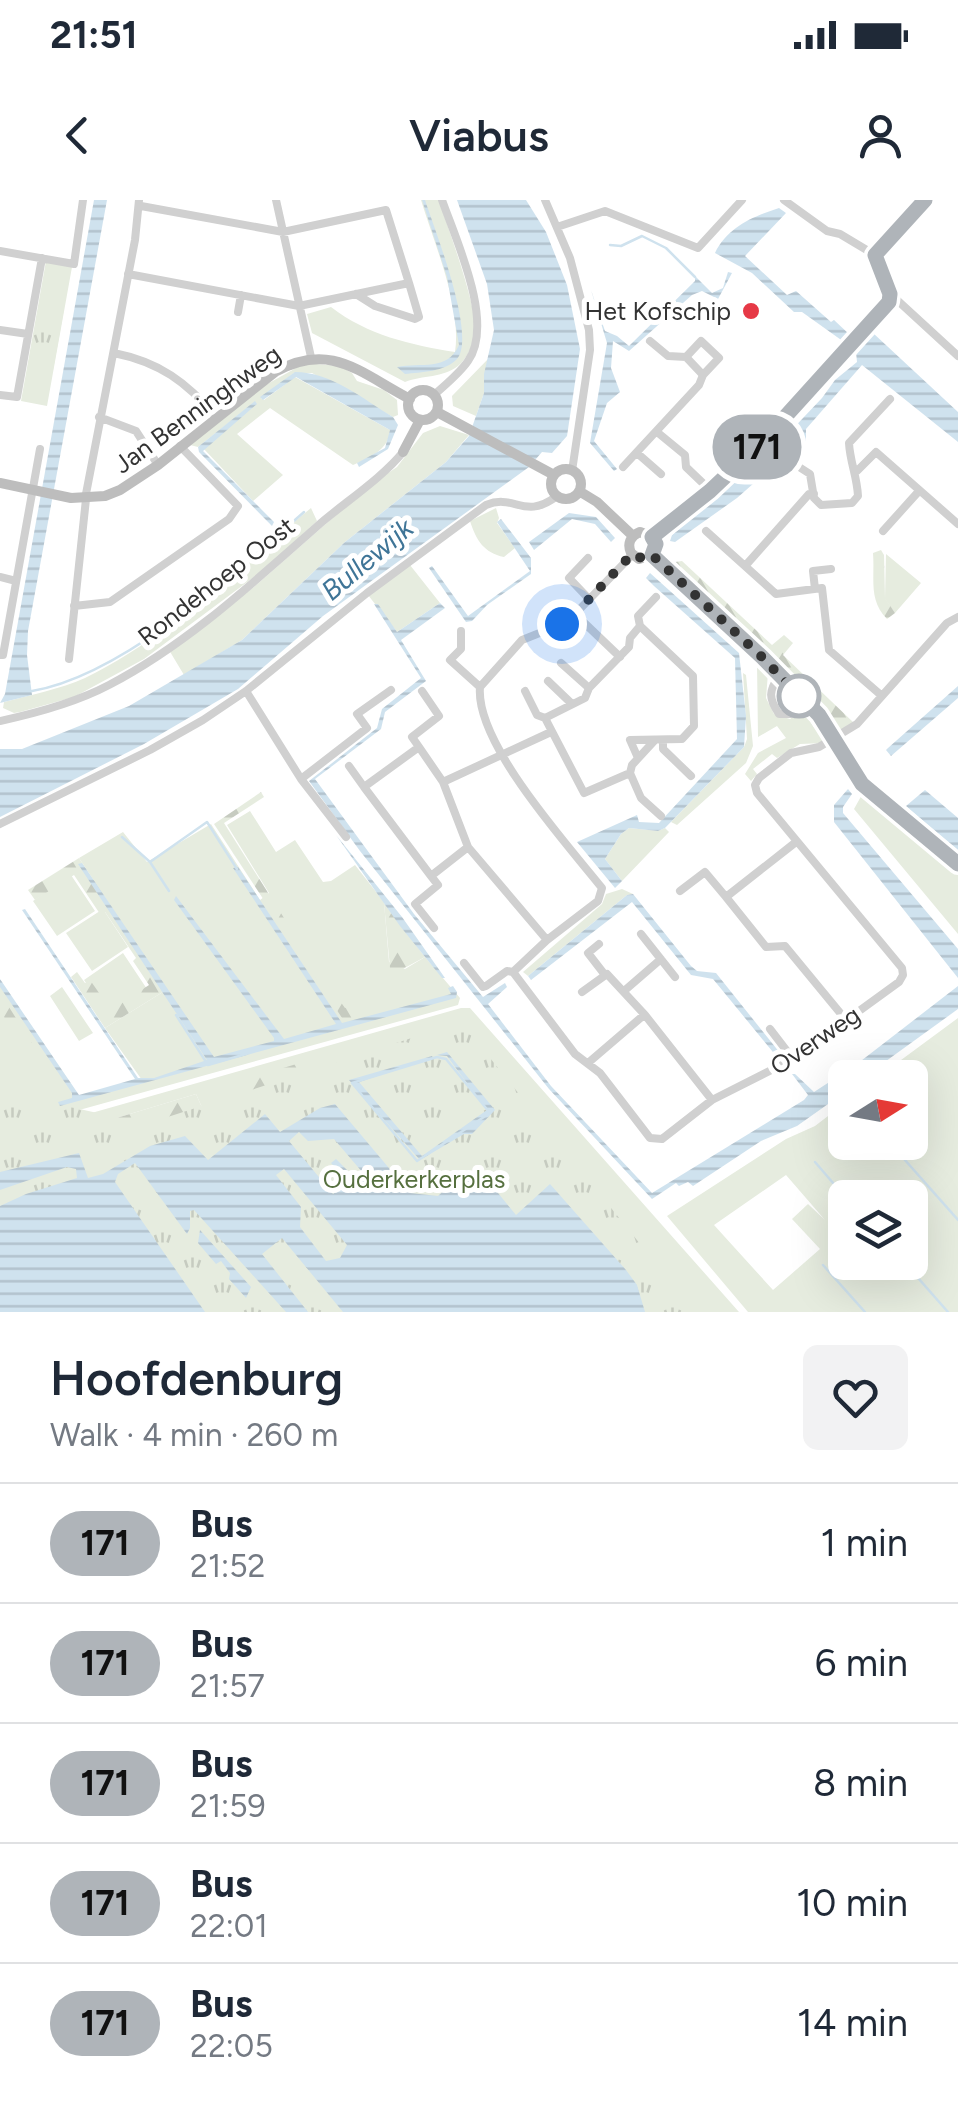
<!DOCTYPE html>
<html lang="en">
<head>
<meta charset="utf-8">
<style>
	:root { --surface:#fff; --page:#f2f2f3; --text:#1f2937; --muted:#747a83; --line:#e0e1e3 }
	body { margin:0; font-family:Figtree,sans-serif; background:var(--page); color:var(--text); height:100vh; display:flex; flex-direction:column; font-size:38px; white-space:nowrap }
	* { box-sizing:border-box; margin:0 }
	p { font-size:32px; color:var(--muted) }
	.icon { flex:none; width:55px; height:55px; fill:none; stroke:currentColor; stroke-width:2; stroke-linecap:round; stroke-linejoin:round }
	.map { position:relative; height:1112px; overflow:hidden }
	.sheet { display:flex; flex-direction:column; background:var(--surface); flex:1 }
	.sheet>* { flex:none }
	.badge { padding:0 20px; border-radius:32px; font-size:35px; line-height:65px }
	.needle { width:65px; rotate:79deg }
	.tools { position:absolute; left:828px; top:860px; display:grid; gap:20px }
	.tools a { display:grid; place-items:center; width:100px; height:100px; border-radius:15px; background:var(--surface); box-shadow:0 10px 40px #0002; font-size:50px }
	.you { position:absolute; width:50px; height:50px; margin:-25px; border:8px solid #fff; border-radius:50%; background:#1a73e8; box-shadow:0 0 0 15px #1a73e833 }
	.map>.badge { position:absolute; translate:-50% -50%; box-shadow:0 0 0 5px #fff }
	.round { display:grid; place-items:center; flex:none; width:105px; height:105px; border-radius:15px; background:var(--page) }
	.head { display:flex; align-items:center; justify-content:space-between; height:170px; padding:0 50px }
	h1 { font-size:48px; font-weight:600; line-height:75px }
	ul { padding:0; list-style:none }
	li { display:flex; align-items:center; gap:30px; height:120px; padding:0 50px; border-top:2px solid var(--line) }
	li div { flex:1 }
	li b { display:block; font-size:38px }
	li em { font-style:normal }
	li .badge { min-width:110px; font-weight:700; text-align:center }
	.status { display:flex; justify-content:space-between; align-items:center; height:70px; padding:0 50px; background:var(--surface); direction:ltr }
	.status svg { height:28px; fill:currentColor }
	header { display:flex; justify-content:space-between; align-items:center; height:130px; padding:0 50px; background:var(--surface); font-size:45px; font-weight:600 }
	.map>svg:first-child { display:block }
</style>
</head>
<body>
<div class="status"><b>21:51</b><svg viewBox="0 0 49 12"><path d="M0 12V9h3v3zM5 12V6h3v6zM10 12V3h3v9zM15 12V0h3v12zM26 1h20v11H26zM47 4h2v5h-2z"/></svg></div>
<header><svg class="icon" aria-label="back" viewBox="0 0 24 24"><path d="M15 5l-7 7 7 7"/></svg>Viabus<svg class="icon" aria-label="person" viewBox="0 0 24 24"><circle cx="12" cy="8" r="4"/><path d="M4 21q1-7 8-7t8 7"/></svg></header>
<div class="map">
<svg width="958" height="1112" viewBox="0 0 958 1112">
	<defs>
		<pattern id="forest-firs" width="22" height="20" patternUnits="userSpaceOnUse" patternTransform="scale(2.5)"><rect width="22" height="20" fill="#e6ecdf"/><path d="M5 1l3.5 6h-7zM16 11l3.5 6h-7z" fill="#c6cbc0"/></pattern>
		<pattern id="park-tufts" width="24" height="20" patternUnits="userSpaceOnUse" patternTransform="scale(2.5)"><rect width="24" height="20" fill="#e6ecdf"/><path d="M3 7l-1-3M5 7V3M7 7l1-3M15 17l-1-3M17 17v-4M19 17l1-3" fill="none" stroke="#c6cbc0"/></pattern>
		<pattern id="water-rules" width="6" height="5" patternUnits="userSpaceOnUse" patternTransform="scale(2.5)"><rect width="6" height="5" fill="#cfe2ee"/><path d="M0 2.5h6" fill="none" stroke="#b2c2cd"/></pattern>
	</defs>
	<rect width="100%" height="100%" fill="#fff"/>
	<path fill="#e6ecdf" fill-rule="evenodd" d="M421,0h18c9,29 38,105 36,131 -1,12 -8,28 -17,35 -15,12 -35,9 -53,16l-93,-49 -5,-19 24,-7c36,28 80,38 124,45 7,-45 -21,-109 -34,-152z
		M46,61l26,6 -25,139 -26,-5z
		M488,159l-4,34 -8,23 -23,-10 -1,-10z
		M305,163l34,3 13,7 5,8 27,9 13,10 1,15 -5,2 -81,-44h-18l-33,25 3,2 31,-23 95,53c-1,20 -21,28 -37,35l-83,-57 -33,26 46,41 -30,26 -50,-53 52,-46 -57,45 -8,-2 72,-58z
		M440,226l29,9 -23,27 -101,80 -103,98 -58,35 -15,-25 85,-63 115,-101 28,-19 26,-34z
		M311,308l6,13 -51,47 -122,91 -70,38 -54,15 -6,1 -11,-5 1,-6c27,-7 56,-13 81,-24 79,-37 158,-115 226,-170z
		M496,308l3,10 -2,5 18,25 -11,9c-20,-4 -28,-17 -34,-36z
		M886,354l35,29 -26,30 -10,-14z
		M410,365l30,38 -43,29 -29,-37z
		M757,463l11,10 -2,25 8,16 16,5 12,-9 23,33 -25,1 -23,14 -5,-4 -19,15 4,5 -6,7 -6,-7 13,-21 28,-15 -9,-12 -19,11z
		M743,473l3,2 7,71 -7,17 -69,62 -6,-3 73,-75 3,-8z
		M864,591l94,75v68l-104,-125z
		M250,611l26,41 19,-12 28,42 8,-1 24,-16 29,37 5,60 16,7 20,-12 35,41 -2,7 -458,127v-152l77,117 65,-17 -37,-52 61,-38 -87,-132 44,-26 24,30 64,-38 49,76 9,-7 -42,-68z
		M629,628l29,3 7,-3 4,4 -47,49 -17,-22 16,-25z
		M71,675l24,36 -38,25 -24,-35z
		M103,709l25,38 -36,24 -26,-38z
		M123,753l24,36 -39,25 -24,-34z
		M62,787l31,46 -14,8 -29,-45z
		M461,808h9l269,304h-94l-404,-212 -37,12 -8,-18 -106,32 -90,13z
		M958,818v294h-210l-81,-96 119,-77 29,-13 30,-23v39h65v-64l-32,-1zM786,975l39,45 -17,-16 -16,15 28,30 -47,41 -59,-65zM845,998h65v64h-65z"/>
	<path fill="url(#forest-firs)" d="M881,350l3,5 1,43 10,15 -8,6c-19,-19 -12,-41 -14,-66z
		M682,361l90,84 12,-10 9,8 -10,12 71,68 -13,9 -4,-3 -27,-35 -135,-132z
		M261,592l3,5 -40,26 79,125 -5,4 -84,-128z
		M79,658l87,132 -61,38 -34,-51 6,-5 8,11 5,-3 21,30 38,-25 -16,-24 3,-3 -31,-46 -5,2 -26,-39 -39,25 -7,-10z
		M622,689l11,5 -6,1 -99,81 -5,-4 79,-68 4,-10z
		M384,703l41,54 -26,14 -9,-3z
		M311,761l34,47 44,-12 5,10 -50,15 -36,-55z
		M0,793l63,99 -8,2 -55,-83z
		M333,853l5,15 -97,31 -1,-18z
		M196,894l8,18 -70,24 -44,-10z"/>
	<path fill="url(#park-tufts)" d="M39,105l25,4 -11,61 -25,-4z
		M461,822l234,290h-695v-221l146,33z"/>
	<path fill="url(#water-rules)" fill-rule="evenodd" d="M94,0h13l-79,431 -1,24 5,40 -32,8 5,-9z
		M422,0h3c9,28 52,136 32,159 -12,13 -36,13 -52,15l-8,-7c24,-5 50,5 62,-22l-12,-68z
		M457,0h69l20,32 21,53 13,64 -13,87 -15,17 -10,-1 -13,15 -206,149 -85,73 -94,55 -144,73v-68h22l107,-43 113,-66 103,-98 101,-80 23,-26 15,-43v-19l10,-44 -7,-46z
		M779,8l7,5 -41,43 42,39 9,-4 35,31 3,-2 16,15 -6,7 -42,-30h-8l-42,-39 -37,-20c13,-26 37,-36 64,-45z
		M728,72l4,1 -14,26 -16,-8 -10,4 -63,56 -16,-10 -2,27 9,24 -13,11 -13,38 23,28 -3,2 -24,-28 17,-100 -16,-53 14,41 12,5 12,10 66,-65v-5l17,17 11,-5z
		M873,133l85,79v30l-96,-77 -56,64v18l-20,-5 -1,-5 37,-39 13,-18 22,-18 -1,-10z
		M295,172c36,0 68,27 98,45l5,8 -10,24 -29,18 -2,-4 28,-15 5,-18 -94,-53 -33,23 -3,-3z
		M255,201l2,3 -54,47 71,71 -2,4 -73,-74 -1,-5z
		M768,257l4,3 -1,8 -34,30 -62,44 -5,-1 2,-6 90,-77z
		M569,313l27,4 19,21 -4,4 -16,-18 -23,-5 -38,31 -5,-8z
		M501,319l30,39v16l-44,31 -15,16 -6,1 -37,-54 3,-2 36,50 62,-45 -33,-49z
		M650,373l89,80 7,63 -2,31 -79,81 -7,3 -29,-3 -8,6 -16,25 17,22 -7,7 -38,-46 60,-27 2,7 20,1 78,-84 -2,-81 -81,-72 -8,-8z
		M440,403l5,5 -44,32 25,41 -41,31 -4,17 -66,50 99,135 69,83 22,-14 2,4 -19,17 63,82 101,107 152,-93 4,-5 -16,-21h3l19,18 43,-28 101,-78v23l-94,68 -19,1v14l-48,34 -36,15 -68,45 -5,-4 -9,4 -3,-3 -24,16 -103,-110 -189,-238 -51,-70 68,-53 5,-19 39,-31 -47,-74h4l19,28z
		M958,486v12l-67,58 -5,-6 2,-2z
		M848,589l4,5 -9,13v6l115,136v29l-124,-156v-17z
		M925,590l33,28v33l-52,-45z
		M336,635l66,82 43,61h-3l-42,-52z
		M82,663l132,194 60,-16v-3l-100,-138 2,-4 108,143 52,-15 -103,-156 5,-1 104,156 109,-29 -3,-6 5,-2 4,6 -1,6 -396,108 -2,-4 14,-4v-5l-72,-106v-8l79,116 56,-16 -113,-169 3,-1 113,169h16l53,-18 -129,-196z
		M633,694l58,72 6,5 19,2 64,80 -3,4 -64,-78 -22,-4 -59,-73 -101,78 -3,-4 99,-81z
		M447,852l48,58 -23,24h-8l-44,26 -71,-80 83,-24 1,2 -74,24 63,74 65,-46 -40,-54 -10,-1z
		M335,904l75,89 28,3 25,-23 22,4 31,38 34,-31 76,86 11,15 8,27h-302l-61,-74 -20,16 46,58h-22l-92,-102 -4,1v17l-3,6 -52,-71 -17,11 -3,8 90,130h-205v-106l26,-12 51,-16 -1,-9 -9,-2 -67,23v-18l79,-19 9,25 15,-4 47,-28 35,-10 23,24 57,-46 15,18 40,-24zM299,932l9,9 26,-2 29,34 -8,5 -19,-19 -5,4 18,20 -16,11 -44,-53zM284,969l63,76 -7,13 -14,3 -26,-34 1,-20 -25,-32z
		M200,1030l51,57 -5,11 -17,-19 1,-6 -9,-12 -5,3 -18,-21z"/>
	<g fill="none" stroke-linecap="round" stroke-linejoin="round">
		<path stroke="#cfe2ee" stroke-width="2.5" d="M610,45l11,1 21,-10 24,12 29,29
			M32,491c91,-15 204,-119 272,-179
			M122,637l28,25 19,29
			M150,662l57,-40 30,47
			M176,815l32,50 38,-11
			M437,857l9,2 44,54 -73,48 -65,-78z
			M889,942l69,78
			M815,962l31,36
			M904,1062l44,50
			M823,1065l42,47"/>
		<path stroke="#d0d0d0" stroke-width="8" d="M276,0l35,157
			M545,0l25,58 19,72 1,20 -18,121
			M784,0l43,31 13,3 35,21
			M557,27l48,-16 93,37 44,-48
			M0,51l74,13 9,-64
			M128,74l171,32 110,-23 -23,-73 -103,22 -142,-26
			M356,94l19,12 40,13 4,-2 -10,-34
			M890,98l7,2 61,56
			M238,112l3,-17
			M0,130l28,4
			M650,141l18,15 18,1 17,18
			M114,153c45,9 73,29 102,64
			M0,195l17,2 25,-139
			M434,195c11,-10 25,-21 34,-34 27,-38 -12,-121 -26,-161
			M99,217l37,14 22,34
			M657,232l28,23 1,12 23,22
			M765,239l20,19 25,16 4,24 7,7 31,-2 6,-7c-1,-20 -8,-34 -9,-53l41,-44
			M637,253l24,21
			M623,267l76,-82 4,-10 16,-17 -18,-17 -15,16
			M857,271l19,-19 82,72
			M85,299l50,-259 4,-40
			M706,331l70,63 46,-6 7,62 53,46
			M883,331l36,-40
			M588,358l-19,20 20,21
			M746,365l63,-71h5
			M0,377l16,4
			M815,389l-2,-18 18,-2
			M74,406l36,-4 119,-83 9,-13 -58,-60
			M575,414l45,43
			M461,431v18l-11,11 30,27
			M0,455h3l2,-11 35,-195
			M69,459l17,-160
			M561,463l28,25
			M779,475c-10,16 -11,23 0,39h12l14,-13
			M548,481l24,23
			M246,491l55,88 45,58
			M525,491l12,24 8,3 39,75 46,-20 2,-8 23,-25
			M545,518l40,-20 4,-10 40,-41 1,-9 10,-12 -2,-10 18,-19
			M0,521c37,-8 75,-18 109,-36 79,-41 147,-105 213,-163 25,-21 62,-46 81,-70
			M663,540v9l28,27
			M419,547l-7,-10 27,-21 -17,-25
			M638,558l-8,-18 52,-1 12,-13 -1,-50 -53,-50
			M349,566l15,21
			M630,573l11,25 20,18
			M301,579l66,-51 -10,-14 34,-24
			M443,582l25,65
			M0,624l150,-74 53,-30 43,-29 121,-98 119,-88c29,-12 38,16 71,-9
			M431,676l-67,-89 55,-40 24,35 108,-50
			M680,691l25,-19 21,25 70,-55
			M726,697l40,50 19,-1 61,74
			M434,728l-19,-24 23,-19 -7,-9 37,-29 79,93
			M641,734l34,43
			M599,744l-11,9 17,22
			M464,763l19,24 3,-1 21,-15 6,1 34,-32 51,-39 4,-13c-35,-44 -127,-145 -122,-201l42,-47 40,-16 13,-10 58,-60
			M513,772l62,82 25,19 50,65 12,1 50,-39 81,-41 106,-77 4,-7 -1,-7 -145,-175 -2,-8 4,-7 32,-25 28,-6 38,-23 90,-101 11,-6
			M624,791l37,-32
			M582,792l25,-18 38,41 67,85
			M770,829l23,30
			M588,863l56,-48"/>
		<path stroke="#bdbdbd" stroke-width="10" d="M408 205a15 15 0 1 1 30 0a15 15 0 1 1-30 0Z
			M437,212l117,63
			M403,252l17,-32
			M551 284a15 15 0 1 1 30 0a15 15 0 1 1-30 0Z
			M0,283l71,15 34,-2 15,-6 38,-25 117,-93c56,-31 85,1 135,27
			M579,291l18,11 36,34
			M653,337c86,-70 155,-143 228,-226l9,-17 -15,-39 50,-55
			M652,355l110,102 57,58 43,70 96,79
			M652,355l-13,4 -8,-6c-4,-9 -1,-17 9,-21l13,5"/>
	</g>
	<g fill="none" stroke-linecap="round" stroke-linejoin="round">
		<defs>
			<path id="line" d="M925,0l-50,55 15,39 -1,8 -124,137 -55,52 -58,46 4,7 -4,11 110,102 57,58 43,69 96,80"/>
		</defs>
		<use href="#line" stroke="#fff" stroke-width="22"/>
		<use href="#line" stroke="#afb4b9" stroke-width="15"/>
		<path stroke="#333" stroke-width="10" stroke-dasharray="0 18" d="M562,424l13,-10 57,-60 12,5 8,-4 110,102 37,39"/>
	</g>
	<circle fill="#e63946" stroke="#fff" stroke-width="4" cx="751" cy="111" r="10"/>
	<circle fill="#fff" stroke="#afb4b9" stroke-width="5" cx="799" cy="496" r="20"/>
	<g text-anchor="middle" dominant-baseline="central" stroke-width="10" stroke-linejoin="round" paint-order="stroke">
		<g font-size="25" fill="#333" stroke="#fff" text-anchor="end">
			<text x="731" y="111">Het Kofschip</text>
		</g>
		<g font-size="25" fill="#333" stroke="#fff">
			<text transform="translate(197 209) rotate(-36)">Jan Benninghweg</text>
			<text transform="translate(216 381) rotate(-38)">Rondehoep Oost</text>
			<text transform="translate(815 840) rotate(-34)">Overweg</text>
		</g>
		<g font-size="25" fill="#56703f" stroke="#fff">
			<text x="414" y="979">Ouderkerkerplas</text>
		</g>
		<g font-size="28" font-style="italic" fill="#3f7597" stroke="#fff">
			<text transform="translate(367 359) rotate(-40)">Bullewijk</text>
		</g>
	</g>
</svg>
<div class="tools">
<a><svg class="needle" viewBox="-14 -14 28 28"><path d="M0-13l5 13h-10z" fill="#e53935"/><path d="M0 13l5-13h-10z" fill="#747a83"/></svg></a>
<a><svg class="icon" aria-label="layers" viewBox="0 0 24 24"><path d="M12 4l9 5-9 5-9-5zM3 14l9 5 9-5"/></svg></a>
</div>
<div class="you" style="left:562px;top:424px"></div>
<b class="badge" style="left:757px;top:247px;background:#afb4b9;color:#111">171</b>
</div>
<section class="sheet">
<div class="head"><div><h1>Hoofdenburg</h1><p>Walk · 4 min · 260 m</p></div><a class="round"><svg class="icon" aria-label="heart" viewBox="0 0 24 24"><path d="M12 20l-8-8c-3-5 5-10 8-4 3-6 11-1 8 4z"/></svg></a></div>
<ul>
<li><span class="badge" style="background:#afb4b9;color:#111">171</span><div><b>Bus</b><p>21:52</p></div><em>1 min</em></li>
<li><span class="badge" style="background:#afb4b9;color:#111">171</span><div><b>Bus</b><p>21:57</p></div><em>6 min</em></li>
<li><span class="badge" style="background:#afb4b9;color:#111">171</span><div><b>Bus</b><p>21:59</p></div><em>8 min</em></li>
<li><span class="badge" style="background:#afb4b9;color:#111">171</span><div><b>Bus</b><p>22:01</p></div><em>10 min</em></li>
<li><span class="badge" style="background:#afb4b9;color:#111">171</span><div><b>Bus</b><p>22:05</p></div><em>14 min</em></li>
</ul>
</section>
</body>
</html>
